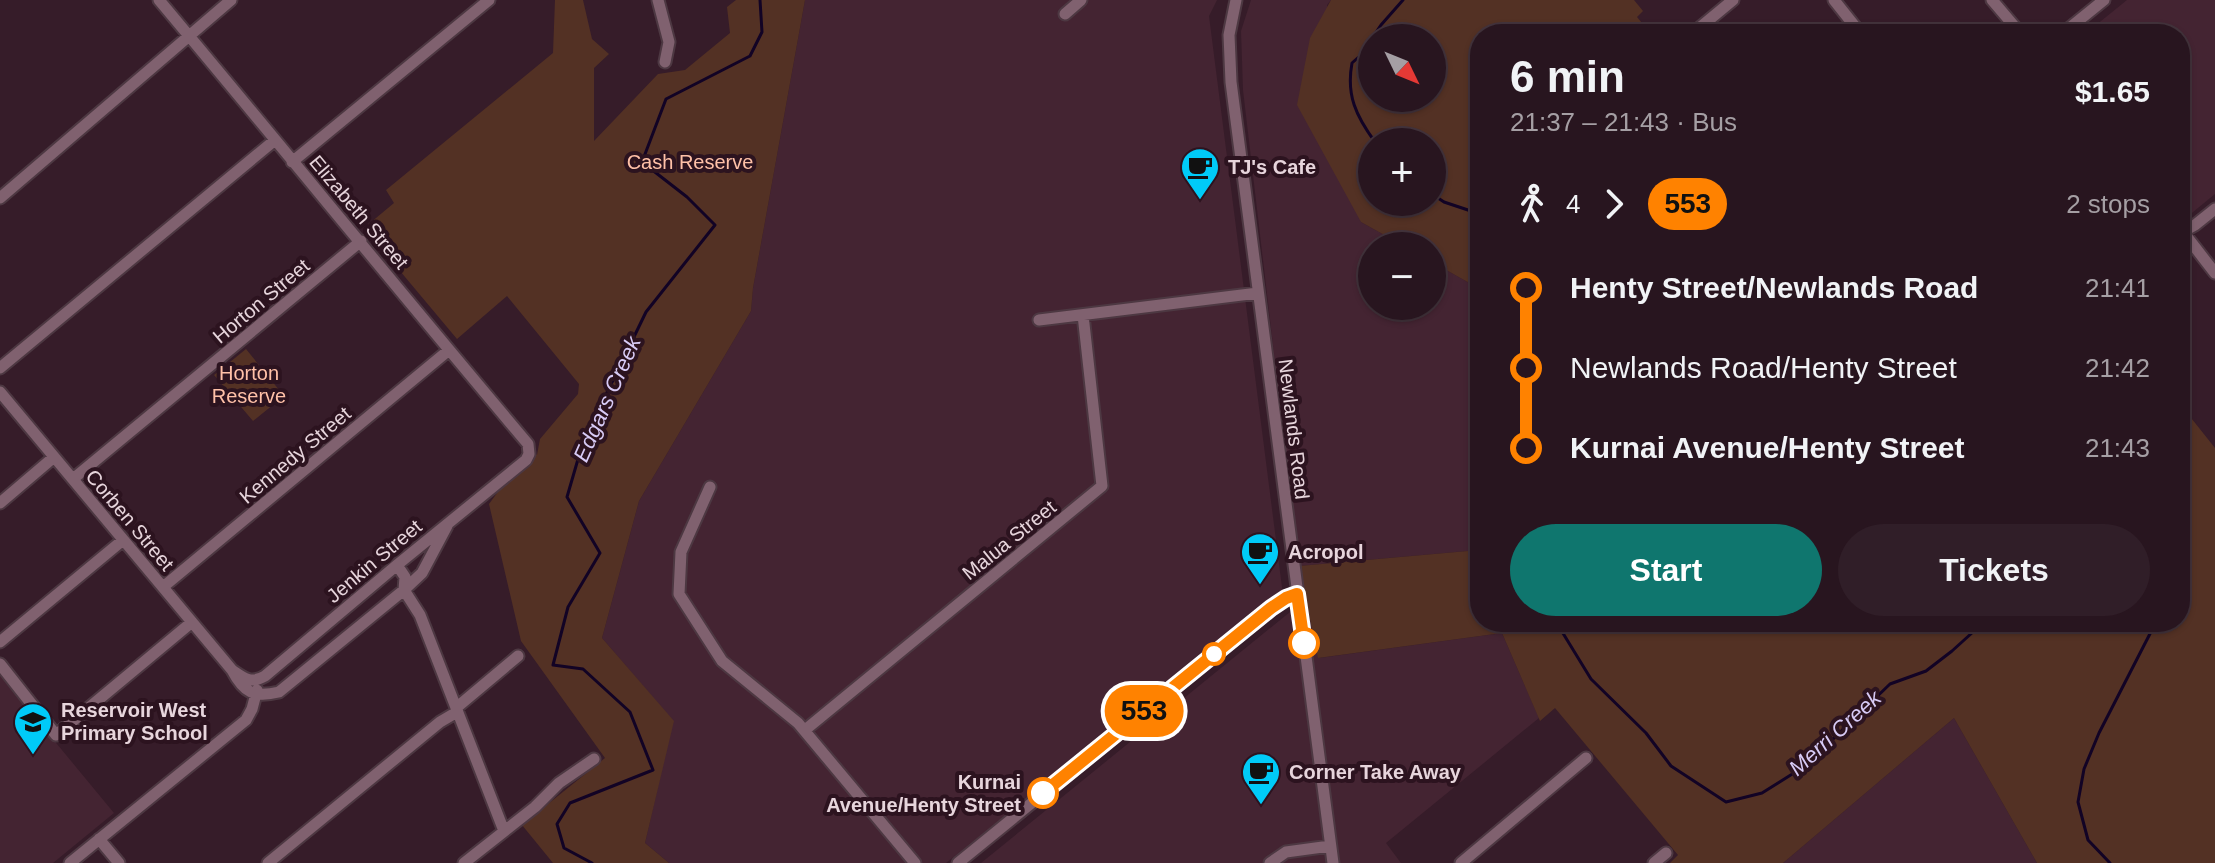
<!DOCTYPE html>
<html lang="en">
<head>
<meta charset="utf-8">
<style>
	:root { --surface:#28151f; --page:#301e28; --text:#f1f3f6; --muted:#a59fa4; --line:#44343d; --accent:#0f766e }
	body { margin:0; font-family:Helvetica,sans-serif; background:var(--page); color:var(--text); height:100vh; display:flex; flex-direction:column; font-size:30px; white-space:nowrap }
	* { box-sizing:border-box; margin:0 }
	p { font-size:26px; color:var(--muted) }
	.icon { flex:none; width:44px; height:44px; fill:none; stroke:currentColor; stroke-width:2; stroke-linecap:round; stroke-linejoin:round }
	.map { position:relative; flex:1; overflow:hidden }
	.panel { position:absolute; left:1470px; top:24px; width:720px; height:608px; display:flex; flex-direction:column; background:var(--surface); border-radius:32px; box-shadow:0 2px 6px #0004,0 0 0 2px var(--line) }
	.panel>* { flex:none }
	.badge { padding:0 16px; border-radius:26px; font-size:28px; line-height:52px }
	.needle { width:52px; rotate:133deg }
	.tools { position:absolute; left:1358px; top:24px; display:grid; gap:16px }
	.tools a { display:grid; place-items:center; width:88px; height:88px; border-radius:50%; background:var(--surface); box-shadow:0 2px 6px #0004,0 0 0 2px var(--line); font-size:40px }
	.map>.badge { position:absolute; translate:-50% -50%; box-shadow:0 0 0 4px #fff }
	.legs { display:flex; align-items:center; gap:12px; height:88px; padding:0 40px; font-size:26px }
	.legs p { margin-inline-start:auto }
	.headline { display:flex; align-items:center; justify-content:space-between; height:136px; padding:0 40px }
	h1 { font-size:44px; font-weight:700; line-height:60px }
	.primary-button { display:flex; gap:16px; margin-top:auto; padding:16px 40px }
	.primary-button a { flex:1; height:92px; border-radius:48px; background:var(--accent); color:#fff; font-size:32px; font-weight:700; line-height:92px; text-align:center }
	.primary-button a+a { background:var(--page); color:var(--text) }
	ul { padding:0 40px; list-style:none }
	li { display:flex; align-items:center; gap:28px; height:80px; font-size:30px }
	li i { display:grid; place-items:center; width:12px; height:100%; margin:0 10px; background:currentColor }
	li i::after { content:''; width:20px; height:20px; margin:-10px; border:6px solid; border-radius:50%; background:var(--surface) }
	li p { margin-inline-start:auto }
	li:first-child i { background:linear-gradient(#0000 50%,currentColor 0) }
	li:last-child i { background:linear-gradient(currentColor 50%,#0000 0) }
	.map>svg:first-child { display:block }
</style>
</head>
<body>
<div class="map">
<svg width="2215" height="863" viewBox="0 0 2215 863">
	<rect width="100%" height="100%" fill="#361c29"/>
	<path fill="#442432" d="M805,0h412l-8,16 74,579 -337,268h-277l-24,-20 28,-122 -71,-83 37,-137 112,-190 2,-23z
		M1251,0h80l-4,5 34,217 43,24h-32v60h60v-44l48,27 -1,261 -180,16 -56,-476 -2,-59z
		M2127,0h88v194l-28,23 -7,-9v-174h-95z
		M1306,599l13,59 183,-25 37,85 -153,125 15,20h-420z
		M0,675l114,138 -61,50h-53z
		M1954,718l83,145h-254z"/>
	<path fill="#533124" fill-rule="evenodd" d="M555,0h28l9,39 17,15 -15,14v73l64,-67 27,-4 45,-37 -3,-26 9,-7h69l-52,288 -2,23 -112,190 -37,137 72,83 -29,122 24,20h-116l-31,-38 83,-67 -84,-117 -32,-137 41,-56 7,7 3,-16 38,-45 1,-10 -72,-88 -50,43 -93,-111 30,-25 -8,-13 167,-137z
		M1331,0h303l9,11 -6,6 14,17h-171v255l-48,-27v-16h-28l-43,-24 -64,-117 13,-67zM1372,38h60v60h-60zM1372,142h60v60h-60z
		M246,349l38,47 -31,25 -39,-46z
		M2180,404l35,44v415h-178l-83,-145 -171,145h-113l8,-8 -123,-147 -15,13 -38,-88 -184,25 -19,-92 180,-16 1,-6v78h700z"/>
	<g fill="none" stroke-linecap="round" stroke-linejoin="round">
		<path stroke="#120325" stroke-width="3" d="M1372,38l-11,17 -9,8c-6,32 4,53 23,79
			M1372,38l9,-13 22,-25
			M1432,194l12,8 36,12
			M1561,622v8l30,49 55,54 25,33 55,36 36,-9 43,-27 85,-82 36,-13 26,-20 32,-29
			M592,863l-28,-15 -7,-24 13,-21 83,-33 -23,-58 -47,-43 -30,-4 15,-58 32,-54 -33,-56 16,-55 63,-130 69,-87 -28,-28 -45,-35 24,-63 84,-43 12,-24 -2,-32
			M2110,863l-22,-23 -10,-38 6,-33 15,-36 57,-111"/>
		<defs>
			<path id="minor" d="M159,0c124,148 245,297 369,444l1,10 -3,6 -129,105 -132,111c-14,8 -20,3 -33,-6
				M658,0l11,42 -4,20
				M1236,0l-7,35 2,47 102,781
				M1834,0l27,34
				M1992,0l29,34
				M1065,14l16,-14
				M1692,34l41,-34
				M2062,34l42,-34
				M292,162l197,-162
				M0,198l231,-198
				M2180,228l6,2 1,7 28,36
				M2186,230l9,-5 20,-16
				M1039,320l219,-27
				M0,368l275,-228
				M0,392l232,278c12,23 22,28 47,22l125,-102 18,-17 25,-47
				M73,479l288,-238
				M710,487l-29,65 -2,42 43,67 76,62 117,140
				M0,503l54,-46
				M397,565l8,12 -1,13 16,25 84,216
				M163,587l286,-237
				M0,642l123,-102
				M0,664l56,71 136,-113
				M456,708l62,-52
				M805,730l297,-244 -19,-171
				M99,839l20,24
				M70,863l176,-143 6,-11 5,-19
				M268,863l172,-141 17,-10
				M464,863l71,-56 24,-24 35,-24
				M958,863l313,-255 15,-10 11,-4
				M1270,863l16,-11 44,-6
				M1461,863l125,-105
				M1654,863l12,-10"/>
		</defs>
		<use href="#minor" stroke="#4d3842" stroke-width="15"/>
		<use href="#minor" stroke="#80616f" stroke-width="11"/>
	</g>
	<g fill="none" stroke-linecap="round" stroke-linejoin="round">
		<defs>
			<path id="line-1" d="M1043,793l228,-185 15,-10 11,-4 7,49"/>
		</defs>
		<use href="#line-1" stroke="#fff" stroke-width="18"/>
		<use href="#line-1" stroke="#ff8200" stroke-width="12"/>
	</g>
	<defs>
		<symbol id="cafe-pin" viewBox="-11 -11 22 30"><path d="M0 17L-7.5 6A9.5 9.5 0 1 1 7.5 6Z" fill="#00cbf8" stroke="#2c131f"/><path d="M-5.5-4.5H6V0H3Q3 3.5 0 3.5H-2.5Q-5.5 3.5-5.5 0ZM3-3.2v2h1.7v-2ZM-6 4.5H4V6H-6Z" fill="#111"/></symbol>
		<symbol id="school-pin" viewBox="-11 -11 22 30"><path d="M0 17L-7.5 6A9.5 9.5 0 1 1 7.5 6Z" fill="#00cbf8" stroke="#2c131f"/><path d="M0-5L7-2L0 1L-7-2ZM-4 1L0 2.5L4 1V4Q0 6-4 4Z" fill="#111"/></symbol>
	</defs>
	<g fill-rule="evenodd">
		<use href="#cafe-pin" x="1178" y="145" width="44" height="60"/>
		<use href="#cafe-pin" x="1238" y="530" width="44" height="60"/>
		<use href="#school-pin" x="11" y="700" width="44" height="60"/>
		<use href="#cafe-pin" x="1239" y="750" width="44" height="60"/>
	</g>
	<g fill="#fff" stroke="#ff8200" stroke-width="4">
		<circle cx="1304" cy="643" r="14"/>
		<circle cx="1214" cy="654" r="10"/>
		<circle cx="1043" cy="793" r="14"/>
	</g>
	<g text-anchor="middle" dominant-baseline="central" stroke-width="8" stroke-linejoin="round" paint-order="stroke">
		<g font-size="20" fill="#ffc1a8" stroke="#2c131f">
			<text x="690" y="162">Cash Reserve</text>
			<text x="249" y="373">Horton<tspan x="249" dy="23">Reserve</tspan></text>
		</g>
		<g font-size="20" font-weight="bold" fill="#e7d5dc" stroke="#2c131f" text-anchor="start">
			<text x="1228" y="167">TJ's Cafe</text>
			<text x="1288" y="552">Acropol</text>
			<text x="61" y="710">Reservoir West<tspan x="61" dy="23">Primary School</tspan></text>
			<text x="1289" y="772">Corner Take Away</text>
		</g>
		<g font-size="20" fill="#e7d5dc" stroke="#2c131f">
			<text transform="translate(359 212) rotate(50)">Elizabeth Street</text>
			<text transform="translate(261 301) rotate(-40)">Horton Street</text>
			<text transform="translate(1294 429) rotate(83)">Newlands Road</text>
			<text transform="translate(295 455) rotate(-40)">Kennedy Street</text>
			<text transform="translate(130 520) rotate(50)">Corben Street</text>
			<text transform="translate(1009 540) rotate(-39)">Malua Street</text>
			<text transform="translate(374 561) rotate(-40)">Jenkin Street</text>
		</g>
		<g font-size="20" font-weight="bold" fill="#e7d5dc" stroke="#2c131f" text-anchor="end">
			<text x="1021" y="782">Kurnai<tspan x="1021" dy="23">Avenue/Henty Street</tspan></text>
		</g>
		<g font-size="22" font-style="italic" fill="#d8cbf6" stroke="#2c131f">
			<text transform="translate(607 399) rotate(-66)">Edgars Creek</text>
			<text transform="translate(1835 733) rotate(-42)">Merri Creek</text>
		</g>
	</g>
</svg>
<div class="tools">
<a><svg class="needle" viewBox="-14 -14 28 28"><path d="M0-13l5 13h-10z" fill="#e53935"/><path d="M0 13l5-13h-10z" fill="#a59fa4"/></svg></a>
<a>+</a>
<a>−</a>
</div>
<b class="badge" style="left:1144px;top:711px;background:#ff8200;color:#111">553</b>
<section class="panel">
<div class="headline"><div><h1>6 min</h1><p>21:37 – 21:43 · Bus</p></div><b>$1.65</b></div>
<div class="legs"><svg class="icon" aria-label="walk" viewBox="0 0 24 24"><circle cx="13" cy="4" r="2"/><path d="M13 8l-2 6 4 7M11 14l-3 7M7 12l3-4h3l4 4"/></svg>4<svg class="icon" aria-label="forward" viewBox="0 0 24 24"><path d="M9 5l7 7-7 7"/></svg><b class="badge" style="background:#ff8200;color:#111">553</b><p>2 stops</p></div>
<ul>
<li><i style="color:#ff8200"></i><b>Henty Street/Newlands Road</b><p>21:41</p></li>
<li><i style="color:#ff8200"></i><span>Newlands Road/Henty Street</span><p>21:42</p></li>
<li><i style="color:#ff8200"></i><b>Kurnai Avenue/Henty Street</b><p>21:43</p></li>
</ul>
<div class="primary-button"><a>Start</a><a>Tickets</a></div>
</section>
</div>
</body>
</html>
